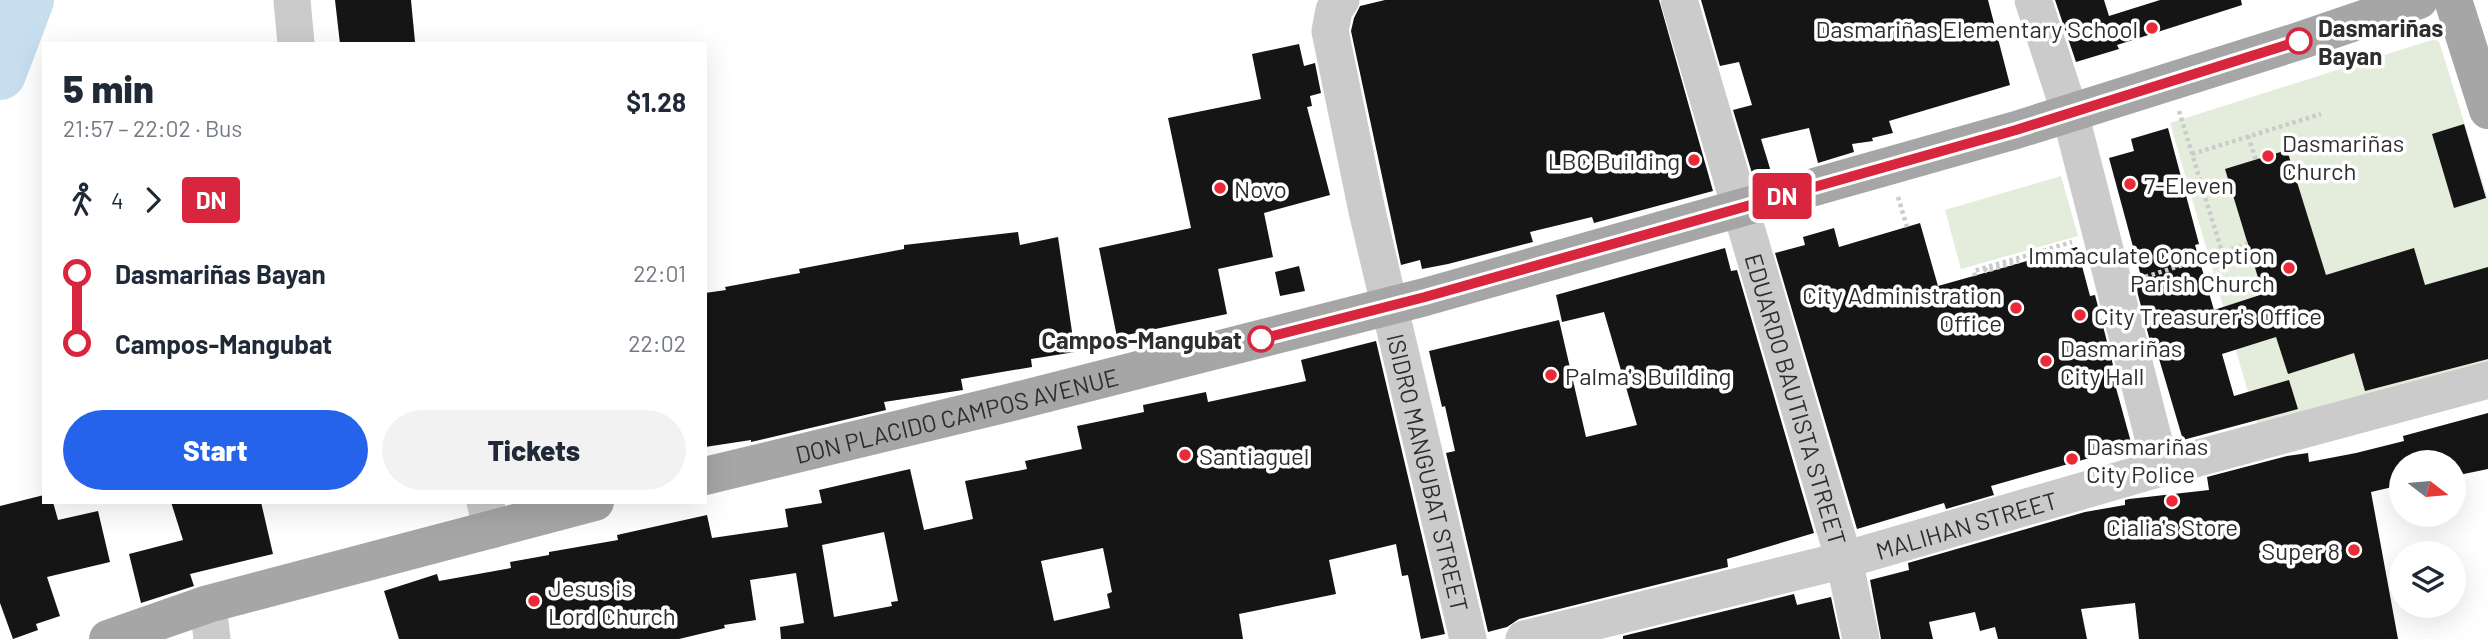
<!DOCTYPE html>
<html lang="en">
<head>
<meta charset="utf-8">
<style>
	:root { --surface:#fff; --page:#f2f2f3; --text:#1f2937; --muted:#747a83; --accent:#2563eb }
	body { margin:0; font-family:Barlow,sans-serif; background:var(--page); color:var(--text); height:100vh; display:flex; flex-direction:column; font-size:26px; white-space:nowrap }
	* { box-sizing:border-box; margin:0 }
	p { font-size:23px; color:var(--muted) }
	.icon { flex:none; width:38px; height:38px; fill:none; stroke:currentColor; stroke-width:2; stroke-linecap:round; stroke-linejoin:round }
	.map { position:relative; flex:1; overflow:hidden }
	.sheet { position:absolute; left:42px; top:42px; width:665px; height:462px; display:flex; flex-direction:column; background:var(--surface); border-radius:0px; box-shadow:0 7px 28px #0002 }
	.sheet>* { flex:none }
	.badge { padding:0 14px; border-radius:5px; font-size:24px; line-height:46px }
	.needle { width:46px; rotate:106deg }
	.fabs { position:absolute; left:2389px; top:450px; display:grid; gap:14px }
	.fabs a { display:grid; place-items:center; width:77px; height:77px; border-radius:50%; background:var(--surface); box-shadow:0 7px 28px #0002; font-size:35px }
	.map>.badge { position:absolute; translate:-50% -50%; box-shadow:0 0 0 4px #fff }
	.legs { display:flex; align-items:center; gap:10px; height:77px; padding:0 21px; font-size:23px }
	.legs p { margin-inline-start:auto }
	.summary { display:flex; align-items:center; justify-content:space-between; height:119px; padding:0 21px }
	h1 { font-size:38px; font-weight:800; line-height:52px }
	.cta { display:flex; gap:14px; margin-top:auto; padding:14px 21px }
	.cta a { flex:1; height:80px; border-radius:42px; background:var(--accent); color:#fff; font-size:28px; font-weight:800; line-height:80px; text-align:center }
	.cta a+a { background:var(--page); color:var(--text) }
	ul { padding:0 21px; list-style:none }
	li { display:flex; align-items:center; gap:24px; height:70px; font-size:26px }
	li i { display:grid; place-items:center; width:10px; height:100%; margin:0 9px; background:currentColor }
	li i::after { content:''; width:18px; height:18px; margin:-9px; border:5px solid; border-radius:50%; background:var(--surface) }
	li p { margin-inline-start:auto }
	li:first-child i { background:linear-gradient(#0000 50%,currentColor 0) }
	li:last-child i { background:linear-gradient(currentColor 50%,#0000 0) }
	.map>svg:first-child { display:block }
</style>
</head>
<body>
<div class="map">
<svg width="2488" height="639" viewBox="0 0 2488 639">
	<rect width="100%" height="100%" fill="#fff"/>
	<path fill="#e4ecdb" d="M2438,38l50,161v163l-229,68 -89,-307z
		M2061,176l17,60 -117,33 -16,-59z"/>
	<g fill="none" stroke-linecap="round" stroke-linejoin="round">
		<path stroke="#c6deed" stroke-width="52" d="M0,74l28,-74"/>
	</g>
	<path fill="#151515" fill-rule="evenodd" d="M335,0h76l4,42 -75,2z
		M1385,0h274l54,191 -119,32 -2,-6 -62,15 3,10 -85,22 -26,5 -2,-9 -19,5 -50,-234 3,-13 6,-12z
		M1701,0h287l22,85 -121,36 4,12 -21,5 1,3 -21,3 2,8 -36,11 -9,-35 -48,11 11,36 -18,5 -21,-70 19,-5 -13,-43 -19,4z
		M2055,0h49l5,16 51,-16h81l1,5 -125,40 2,4 -43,13z
		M1299,44l5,22 11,-3 6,30 -11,3 2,10 -5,1 23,88 -66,18 9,44 -55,12 9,45 -110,23 -18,-89 92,-20 -23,-110 93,-19 -9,-45z
		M2464,124l22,74 -32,10 -22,-74z
		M2168,128l31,116 -4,1 19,65 49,-16 -38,-125 62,-19 39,125 88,-27 11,37 63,-18v92l-123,32 -11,-38 -66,21 -12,-37 -54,17 12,42 55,-16 9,29 -115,31 -26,-88 -4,1 -18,-70 7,-3 -33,-122 25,-7 -3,-12z
		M1920,223l18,63 139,-39 13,49 5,-1 18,70 -3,1 22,80 -141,40 3,9 -48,14 -2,-6 -87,26 -82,-276 30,-8 -2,-8 31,-9 5,19z
		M1018,232l2,13 38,-8 17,115 -44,7 1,8 -71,12 2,11 -79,12 2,8 -135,32v-2l-46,7v-154l21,-3 -1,-3 75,-14 -1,-4 105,-20v-4z
		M1725,248l6,23 6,-1 77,263 -87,26 1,8 -209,52 -12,8 -19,5 -42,-179 9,-2 -10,-45 -3,1 -13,-56 130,-31 27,117 51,-12 -33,-113 -42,10 -6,-27z
		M1299,266l6,25 -25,5 -5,-24z
		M1376,341l69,293 -24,5 -13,-64 -6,1 -6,-32 -67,16 7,34 -97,20 4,25h-462l-1,-12 24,-4 -8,-50 -46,7 6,40 -32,5 1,3 -46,11h-280l-15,-48 53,-17 2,7 72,-13 -1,-6 39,-7v-3l69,-12 -1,-5 90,-20 5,23 76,-11 -3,-18 37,-6 -3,-13 91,-21 14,61 49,-11 -8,-38 62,-12 -2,-8 57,-12 -5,-23 67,-14 -1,-7 63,-13 2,10 98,-21 -5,-21zM884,532l14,69 -7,1 1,4 -58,11 -12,-72zM1103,548l9,44 -5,2 3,14 -56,13 -13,-60z
		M2488,413v56l-34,7v-14h-53v23l-30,7 27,147h-259l-4,-36 -54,6 6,30h-89l-3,-12 -15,4 -5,-19 -46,10 4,17h-52l-11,-59 39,-10 -1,-7 177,-51 40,-7v-5l4,-1 80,-9 -2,-13 80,-21 21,-3 1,9 47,-9 48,-12 -1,-5z
		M44,495v7h9l5,18 40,-9 12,51 -63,15 13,39 -24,8 2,6 -25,9 -13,-36v-97z
		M171,502h90l12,52 -83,20 4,12 -53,17 -12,-49 54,-14z
		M1794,594l3,11 34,-8 9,42h-217v-3z"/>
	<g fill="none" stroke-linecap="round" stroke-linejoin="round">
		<path stroke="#cbcbcb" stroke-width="4.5" stroke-dasharray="3.5 3.5" stroke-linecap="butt" d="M2179,111l43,141
			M2248,136l8,24
			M2192,154l129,-40
			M1898,197l9,30
			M1985,268l1,3 33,-10
			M1975,276l-1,-5 98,-29
			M2145,277l103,-33"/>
		<g stroke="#cbcbcb" stroke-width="37">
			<path d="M292,0l4,44"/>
			<path id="s1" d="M1341,0l-7,10 -4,21 37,180 101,428"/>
			<path id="s2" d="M1679,0l165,560 17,79"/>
			<path d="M2033,0l37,113 91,355"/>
			<path d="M485,502l7,28"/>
			<path d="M208,604l4,35"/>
			<path id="s3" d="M1524,639l320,-79 317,-92 327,-88"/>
		</g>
		<g stroke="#a6a6a6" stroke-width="38">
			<path d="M2453,0l35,110"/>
			<path id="s4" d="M705,476l307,-74 413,-105 591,-167 283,-89 120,-41"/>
			<path d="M108,639l100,-35 387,-102"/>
		</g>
	</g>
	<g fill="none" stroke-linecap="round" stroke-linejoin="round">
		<defs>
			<path id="line-1" d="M1261,339l164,-42 591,-167 283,-89"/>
		</defs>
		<use href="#line-1" stroke="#fff" stroke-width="16"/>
		<use href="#line-1" stroke="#d7263d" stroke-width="10"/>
	</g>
	<g fill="#ec2937" stroke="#fff" stroke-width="2.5">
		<circle cx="2152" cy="28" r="7"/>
		<circle cx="2268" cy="156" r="7"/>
		<circle cx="1694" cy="160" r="7"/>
		<circle cx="2130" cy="184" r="7"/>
		<circle cx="1220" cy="188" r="7"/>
		<circle cx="2289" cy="268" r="7"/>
		<circle cx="2016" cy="308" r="7"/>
		<circle cx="2080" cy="315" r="7"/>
		<circle cx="2046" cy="361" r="7"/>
		<circle cx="1551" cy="375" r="7"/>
		<circle cx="1185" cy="455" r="7"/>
		<circle cx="2072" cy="459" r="7"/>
		<circle cx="2172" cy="501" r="7"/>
		<circle cx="2354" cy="550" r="7"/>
		<circle cx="534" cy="601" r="7"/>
	</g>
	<g fill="#fff" stroke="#d7263d" stroke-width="3.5">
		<circle cx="2299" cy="41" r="12"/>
		<circle cx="1261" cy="339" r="12"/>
	</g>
	<g text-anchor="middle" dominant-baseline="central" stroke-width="7" stroke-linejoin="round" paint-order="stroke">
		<g font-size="24" font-weight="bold" fill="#2e2e2e" stroke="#fff" text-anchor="start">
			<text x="2318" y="27">Dasmariñas<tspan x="2318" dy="28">Bayan</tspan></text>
			<text x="1242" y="339" text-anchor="end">Campos-Mangubat</text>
		</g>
		<g font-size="24" fill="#2e2e2e" stroke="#fff" text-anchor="start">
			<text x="2138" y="28" text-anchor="end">Dasmariñas Elementary School</text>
			<text x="2282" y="142">Dasmariñas<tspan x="2282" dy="28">Church</tspan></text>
			<text x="1680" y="160" text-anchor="end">LBC Building</text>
			<text x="2144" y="184">7-Eleven</text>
			<text x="1234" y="188">Novo</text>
			<text x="2275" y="254" text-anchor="end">Immaculate Conception<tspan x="2275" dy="28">Parish Church</tspan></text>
			<text x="2002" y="294" text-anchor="end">City Administration<tspan x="2002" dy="28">Office</tspan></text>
			<text x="2094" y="315">City Treasurer's Office</text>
			<text x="2060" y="347">Dasmariñas<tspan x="2060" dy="28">City Hall</tspan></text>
			<text x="1565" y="375">Palma's Building</text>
			<text x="2086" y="445">Dasmariñas<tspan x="2086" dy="28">City Police</tspan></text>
			<text x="1199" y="455">Santiaguel</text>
			<text x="2172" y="526" text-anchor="middle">Cialia's Store</text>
			<text x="2340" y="550" text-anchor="end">Super 8</text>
			<text x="548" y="587">Jesus is<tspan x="548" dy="28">Lord Church</tspan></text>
		</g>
		<g font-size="24" fill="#2e2e2e" stroke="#fff">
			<text stroke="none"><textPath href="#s2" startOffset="416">EDUARDO BAUTISTA STREET</textPath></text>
			<text stroke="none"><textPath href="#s4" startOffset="259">DON PLACIDO CAMPOS AVENUE</textPath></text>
			<text stroke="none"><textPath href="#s1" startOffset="486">ISIDRO MANGUBAT STREET</textPath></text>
			<text stroke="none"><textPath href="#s3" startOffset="457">MALIHAN STREET</textPath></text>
		</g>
	</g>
</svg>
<div class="fabs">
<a><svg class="needle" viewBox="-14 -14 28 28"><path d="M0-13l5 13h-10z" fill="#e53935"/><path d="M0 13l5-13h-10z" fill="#747a83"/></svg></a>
<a><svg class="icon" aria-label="layers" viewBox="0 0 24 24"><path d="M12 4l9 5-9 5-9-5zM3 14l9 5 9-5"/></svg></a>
</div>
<b class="badge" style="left:1782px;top:196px;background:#d7263d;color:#fff">DN</b>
<section class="sheet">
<div class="summary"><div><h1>5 min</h1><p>21:57 – 22:02 · Bus</p></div><b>$1.28</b></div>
<div class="legs"><svg class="icon" aria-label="walk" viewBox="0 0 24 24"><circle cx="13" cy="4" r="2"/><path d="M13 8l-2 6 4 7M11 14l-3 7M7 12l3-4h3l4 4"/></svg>4<svg class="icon" aria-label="forward" viewBox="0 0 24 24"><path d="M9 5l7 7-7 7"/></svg><b class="badge" style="background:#d7263d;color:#fff">DN</b></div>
<ul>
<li><i style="color:#d7263d"></i><b>Dasmariñas Bayan</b><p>22:01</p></li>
<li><i style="color:#d7263d"></i><b>Campos-Mangubat</b><p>22:02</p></li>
</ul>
<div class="cta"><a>Start</a><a>Tickets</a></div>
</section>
</div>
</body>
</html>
